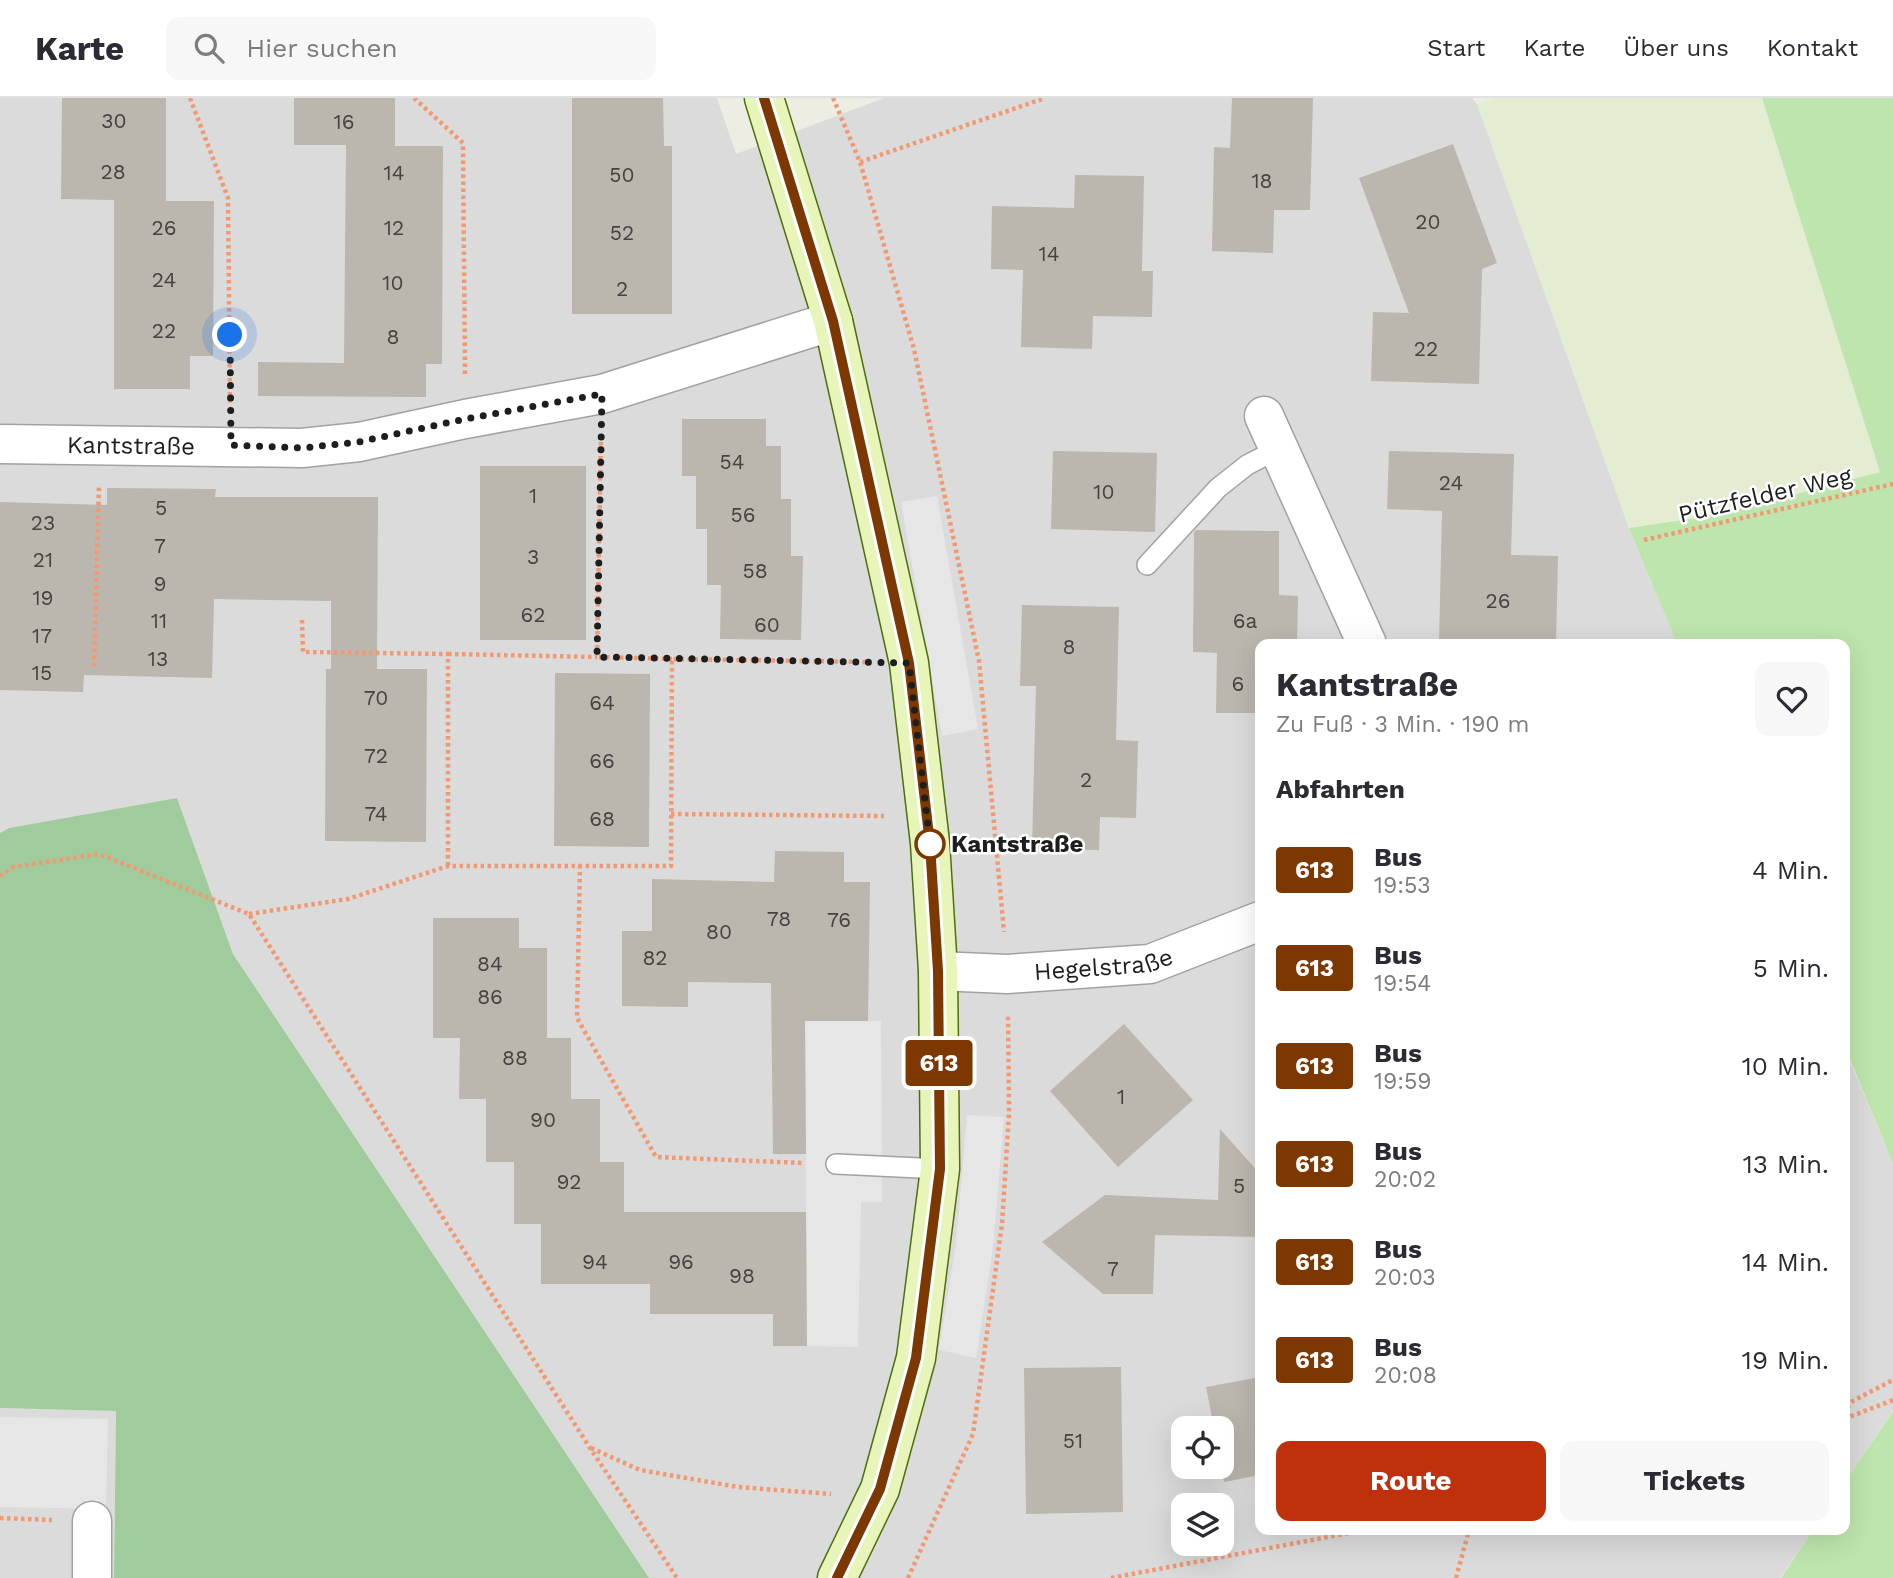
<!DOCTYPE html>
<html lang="de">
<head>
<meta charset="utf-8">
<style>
	:root { --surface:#fff; --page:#f7f7f7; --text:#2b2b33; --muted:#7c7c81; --line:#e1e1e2; --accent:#bf310d }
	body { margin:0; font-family:"Work Sans",sans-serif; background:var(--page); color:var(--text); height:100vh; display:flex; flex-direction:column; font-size:26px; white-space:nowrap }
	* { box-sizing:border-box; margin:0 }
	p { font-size:23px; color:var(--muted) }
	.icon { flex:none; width:38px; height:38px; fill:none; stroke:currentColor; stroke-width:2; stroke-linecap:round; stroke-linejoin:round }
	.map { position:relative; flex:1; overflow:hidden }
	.side { position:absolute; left:1255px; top:541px; width:595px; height:896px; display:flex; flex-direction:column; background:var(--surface); border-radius:14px; box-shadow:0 7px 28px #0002 }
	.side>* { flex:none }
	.badge { padding:0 14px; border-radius:5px; font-size:24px; line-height:46px }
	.tools { position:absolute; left:1171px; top:1318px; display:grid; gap:14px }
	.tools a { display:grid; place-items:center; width:63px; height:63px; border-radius:14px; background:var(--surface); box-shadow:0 7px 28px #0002; font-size:35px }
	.you { position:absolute; width:35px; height:35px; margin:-18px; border:5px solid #fff; border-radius:50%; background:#1a73e8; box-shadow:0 0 0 10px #1a73e833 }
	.map>.badge { position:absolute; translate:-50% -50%; box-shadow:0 0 0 4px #fff }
	h2 { padding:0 21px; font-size:26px; line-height:63px }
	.round { display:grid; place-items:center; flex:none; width:74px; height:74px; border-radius:14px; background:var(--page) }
	.summary { display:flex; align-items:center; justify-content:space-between; height:119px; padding:0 21px }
	h1 { font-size:33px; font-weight:700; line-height:52px }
	.button { display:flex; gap:14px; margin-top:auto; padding:14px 21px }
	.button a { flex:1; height:80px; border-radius:14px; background:var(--accent); color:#fff; font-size:28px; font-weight:700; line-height:80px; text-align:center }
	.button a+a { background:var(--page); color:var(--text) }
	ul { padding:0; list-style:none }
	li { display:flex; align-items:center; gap:21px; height:98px; padding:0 21px }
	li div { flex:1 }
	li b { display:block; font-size:26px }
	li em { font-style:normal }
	li .badge { min-width:77px; font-weight:700; text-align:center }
	header { display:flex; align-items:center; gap:42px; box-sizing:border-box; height:98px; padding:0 35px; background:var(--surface); border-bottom:2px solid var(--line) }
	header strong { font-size:33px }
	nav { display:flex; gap:38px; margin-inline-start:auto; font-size:24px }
	.search { width:490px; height:63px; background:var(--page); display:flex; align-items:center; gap:18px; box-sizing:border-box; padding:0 24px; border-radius:14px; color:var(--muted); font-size:26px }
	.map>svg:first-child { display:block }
</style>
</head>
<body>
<header>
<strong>Karte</strong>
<div class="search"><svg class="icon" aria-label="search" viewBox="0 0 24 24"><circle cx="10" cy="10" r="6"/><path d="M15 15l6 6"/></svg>Hier suchen</div>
<nav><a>Start</a><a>Karte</a><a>Über uns</a><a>Kontakt</a></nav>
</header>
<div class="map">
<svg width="1893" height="1480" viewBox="0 0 1893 1480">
	<rect width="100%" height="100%" fill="#eeede4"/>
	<path fill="#dcdbdb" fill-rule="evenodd" d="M0,0h717l19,56 148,-56h588l5,6 152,424 48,116h-417v886h553l-33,48h-1131l-416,-624 -56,-156 -168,30 -9,5zM1183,1330h39v38h-39zM1183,1407h39v39h-39z
		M1844,949l49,117v246l-48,72z
		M0,1310l116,3 -2,167h-114z"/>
	<path fill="#e4ecd1" d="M1495,0h267l118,374 -163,43 -88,13 -152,-424z"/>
	<path fill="#bee5ad" d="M1762,0h131v1066l-48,-117 -1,-403h-167l-48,-116 88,-13 163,-43z
		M1893,1313v167h-112l32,-48h31l1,-48z"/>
	<path fill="#a0cb9c" d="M177,700l56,156 416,624h-535l2,-167 -116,-3v-575l9,-5z"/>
	<path fill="#e6e6e6" d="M937,398l41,233 -36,7 -41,-234z
		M805,923h76l1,181h-21l-3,145 -51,-1z
		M967,1017l37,2 -11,131 -17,110 -37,-8 17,-106z
		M0,1319l108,2 -2,90 -106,-2z"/>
	<path fill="#bbb6ae" d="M62,0h104v103h48l-1,155h-23v33h-76v-189l-53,-1z
		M294,0h101v48h48l-1,218h-16v33l-168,-1v-34l86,1 2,-218h-52z
		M572,0h91l1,48h8v168h-100z
		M1232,0h81l-3,112h-36l-1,43 -61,-2 2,-104 16,1z
		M1453,46l44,119 -15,6 -3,115 -108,-3 2,-69 36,1 -50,-135z
		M1075,77l69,1 -2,95h11l-1,46 -59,-1 -1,33 -71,-2 2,-77 -32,-1 1,-63 82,2z
		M682,321h84v27h15v53h10v57h12l-2,84 -81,-1 1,-54h-14v-56h-11v-53h-14z
		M1053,353l104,2 -2,79 -104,-3z
		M1389,353l125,3 -3,101 47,1 -2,88h-117l3,-133 -55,-2z
		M480,368h106v174h-106z
		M107,390l109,1 -1,8h163l-1,172h50l-1,173 -101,-1 1,-172h5v-68l-117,-2 -2,79 -128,-3 -1,17 -83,-2v-188l107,3z
		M1196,432l83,1v64l19,1 -1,48h-37v69h-44l1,-60 -24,-1 1,-120z
		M1022,507l97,2 -3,133 22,1 -2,77 -36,-1 -1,33 -67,-1 4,-163h-16z
		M555,575l95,1 -1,173 -95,-1z
		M775,753l69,1v30h26l-2,139h-63l1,133h-33l-2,-171 -83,-1v25l-66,-1v-75h30v-52l122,3z
		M433,820h86v30h28v90h24v61h29v63h24v50h182l1,134h-34v-32h-123v-30h-109v-60h-27v-62h-28v-63h-27l1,-61h-27z
		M1124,926l69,76 -75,67 -68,-76z
		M1220,1031l40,45v63l-105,-2 -2,59h-50l-61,-52 63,-47 113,5z
		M1121,1269l2,145 -97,2 -2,-146z
		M1260,1279v98l-36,7 -3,-16 1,-38h-8l-8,-41z"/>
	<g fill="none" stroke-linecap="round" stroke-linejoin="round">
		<defs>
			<path id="lane" d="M1147,467l71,-77 29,-23 31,-16
				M836,1066l104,5"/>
			<g id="street">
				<path d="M1264,318l103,228"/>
				<path id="s1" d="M0,346l302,4 57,-6 106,-23 137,-25 231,-73"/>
				<path id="s2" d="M938,873l69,3 143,-10 110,-43"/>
				<path d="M92,1423v57"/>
			</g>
			<path id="secondary" d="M764,0l69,223 76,342 21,180 8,128 2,198 -24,189 -36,131 -43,89"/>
		</defs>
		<use href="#lane" stroke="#a2a2a2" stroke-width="22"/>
		<use href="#street" stroke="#a2a2a2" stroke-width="41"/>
		<use href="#secondary" stroke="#506e0c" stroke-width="41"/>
		<path stroke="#f19973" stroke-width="4.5" stroke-dasharray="3.5 3.5" stroke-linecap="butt" d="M190,0l38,100 2,208
			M414,0l49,45 2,233
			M833,0l27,64 54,187 65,312 25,271
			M860,64l185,-64
			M601,337l-4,222 75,2
			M1644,442l249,-56
			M302,522l1,32 145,2v212
			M448,556l149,3
			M94,568l5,-181
			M671,716l213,2
			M580,767l-3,153 79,139 148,6
			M0,778l13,-9 86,-13 150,60 341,534 87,130
			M249,816l99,-15 100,-33h223l1,-207 195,3
			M1844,1316l7,-12 42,-22
			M1844,1321l49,-19
			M591,1350l49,22 98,17 93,7
			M0,1420l52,2
			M908,1480l65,-144 29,-210 7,-110 -1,-100
			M1111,1480l254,-48
			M1456,1480l13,-48"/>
		<use href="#lane" stroke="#fff" stroke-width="19"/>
		<use href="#street" stroke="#fff" stroke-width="38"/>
		<use href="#secondary" stroke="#e7f5bb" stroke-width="38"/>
	</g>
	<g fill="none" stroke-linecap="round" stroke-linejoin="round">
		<defs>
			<path id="line" d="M764,0l69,223 76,342 21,181 8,127 2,198 -24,189 -36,131 -43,89"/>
		</defs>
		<use href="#line" stroke="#fff" stroke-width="16"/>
		<use href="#line" stroke="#7d3801" stroke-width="10"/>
		<path stroke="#1e1e1e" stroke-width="7" stroke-dasharray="0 12.6" d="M230,237l1,110 71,3 57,-6 106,-23 137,-25 -5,263 312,6 21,181"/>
	</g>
	<circle fill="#fff" stroke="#7d3801" stroke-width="3.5" cx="930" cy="746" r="14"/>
	<g text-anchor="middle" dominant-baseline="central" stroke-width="5" stroke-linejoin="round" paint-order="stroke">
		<g font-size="21" fill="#454442">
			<text x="114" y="22">30</text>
			<text x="344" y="23">16</text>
			<text x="113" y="73">28</text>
			<text x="394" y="74">14</text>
			<text x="622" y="76">50</text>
			<text x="1262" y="82">18</text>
			<text x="1428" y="123">20</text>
			<text x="164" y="129">26</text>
			<text x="394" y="129">12</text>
			<text x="622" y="134">52</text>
			<text x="1049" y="155">14</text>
			<text x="164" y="181">24</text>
			<text x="393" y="184">10</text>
			<text x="622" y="190">2</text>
			<text x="164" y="232">22</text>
			<text x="393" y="238">8</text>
			<text x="1426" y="250">22</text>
			<text x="732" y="363">54</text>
			<text x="1451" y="384">24</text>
			<text x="1104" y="393">10</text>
			<text x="533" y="397">1</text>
			<text x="161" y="409">5</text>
			<text x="743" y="416">56</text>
			<text x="43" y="424">23</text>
			<text x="160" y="447">7</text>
			<text x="533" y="458">3</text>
			<text x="43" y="461">21</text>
			<text x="755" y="472">58</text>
			<text x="160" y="485">9</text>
			<text x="43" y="499">19</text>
			<text x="1498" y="502">26</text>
			<text x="533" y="516">62</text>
			<text x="159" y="522">11</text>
			<text x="1245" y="522">6a</text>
			<text x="767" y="526">60</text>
			<text x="42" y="537">17</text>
			<text x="1069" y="548">8</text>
			<text x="158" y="560">13</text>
			<text x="42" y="574">15</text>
			<text x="1238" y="585">6</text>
			<text x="376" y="599">70</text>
			<text x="602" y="604">64</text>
			<text x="376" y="657">72</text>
			<text x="602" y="662">66</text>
			<text x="1086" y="681">2</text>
			<text x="376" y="715">74</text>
			<text x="602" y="720">68</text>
			<text x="779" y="820">78</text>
			<text x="839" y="821">76</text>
			<text x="719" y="833">80</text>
			<text x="655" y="859">82</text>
			<text x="490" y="865">84</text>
			<text x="490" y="898">86</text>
			<text x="515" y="959">88</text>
			<text x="1121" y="998">1</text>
			<text x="543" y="1021">90</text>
			<text x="569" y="1083">92</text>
			<text x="1239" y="1087">5</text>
			<text x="595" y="1163">94</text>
			<text x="681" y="1163">96</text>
			<text x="1113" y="1170">7</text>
			<text x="742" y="1177">98</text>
			<text x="1073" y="1342">51</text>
		</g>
		<g font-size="24" fill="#1e1e1e" stroke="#fff">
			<text stroke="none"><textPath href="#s1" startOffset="131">Kantstraße</textPath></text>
			<text transform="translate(1765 397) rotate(-13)">Pützfelder Weg</text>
			<text stroke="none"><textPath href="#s2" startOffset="166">Hegelstraße</textPath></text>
		</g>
		<g font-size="24" font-weight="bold" fill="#1e1e1e" stroke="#fff" text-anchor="start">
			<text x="951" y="746">Kantstraße</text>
		</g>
	</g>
</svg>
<div class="tools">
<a><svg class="icon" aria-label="locate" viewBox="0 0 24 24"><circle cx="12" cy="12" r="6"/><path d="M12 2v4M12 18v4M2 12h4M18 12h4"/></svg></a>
<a><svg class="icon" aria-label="layers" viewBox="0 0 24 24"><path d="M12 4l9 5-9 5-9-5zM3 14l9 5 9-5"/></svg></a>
</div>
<div class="you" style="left:230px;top:237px"></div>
<b class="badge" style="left:939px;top:965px;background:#7d3801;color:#fff">613</b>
<section class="side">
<div class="summary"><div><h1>Kantstraße</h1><p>Zu Fuß · 3 Min. · 190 m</p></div><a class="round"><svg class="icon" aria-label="heart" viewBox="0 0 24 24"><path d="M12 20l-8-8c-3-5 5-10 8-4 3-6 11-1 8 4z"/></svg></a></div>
<h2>Abfahrten</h2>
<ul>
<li><span class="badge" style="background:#7d3801;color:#fff">613</span><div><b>Bus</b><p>19:53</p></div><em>4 Min.</em></li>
<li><span class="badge" style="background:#7d3801;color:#fff">613</span><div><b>Bus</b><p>19:54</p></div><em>5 Min.</em></li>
<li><span class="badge" style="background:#7d3801;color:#fff">613</span><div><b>Bus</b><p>19:59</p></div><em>10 Min.</em></li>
<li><span class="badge" style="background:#7d3801;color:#fff">613</span><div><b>Bus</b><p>20:02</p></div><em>13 Min.</em></li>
<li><span class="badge" style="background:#7d3801;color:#fff">613</span><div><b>Bus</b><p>20:03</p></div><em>14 Min.</em></li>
<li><span class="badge" style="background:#7d3801;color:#fff">613</span><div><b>Bus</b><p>20:08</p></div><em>19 Min.</em></li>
</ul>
<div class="button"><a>Route</a><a>Tickets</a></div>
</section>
</div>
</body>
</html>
